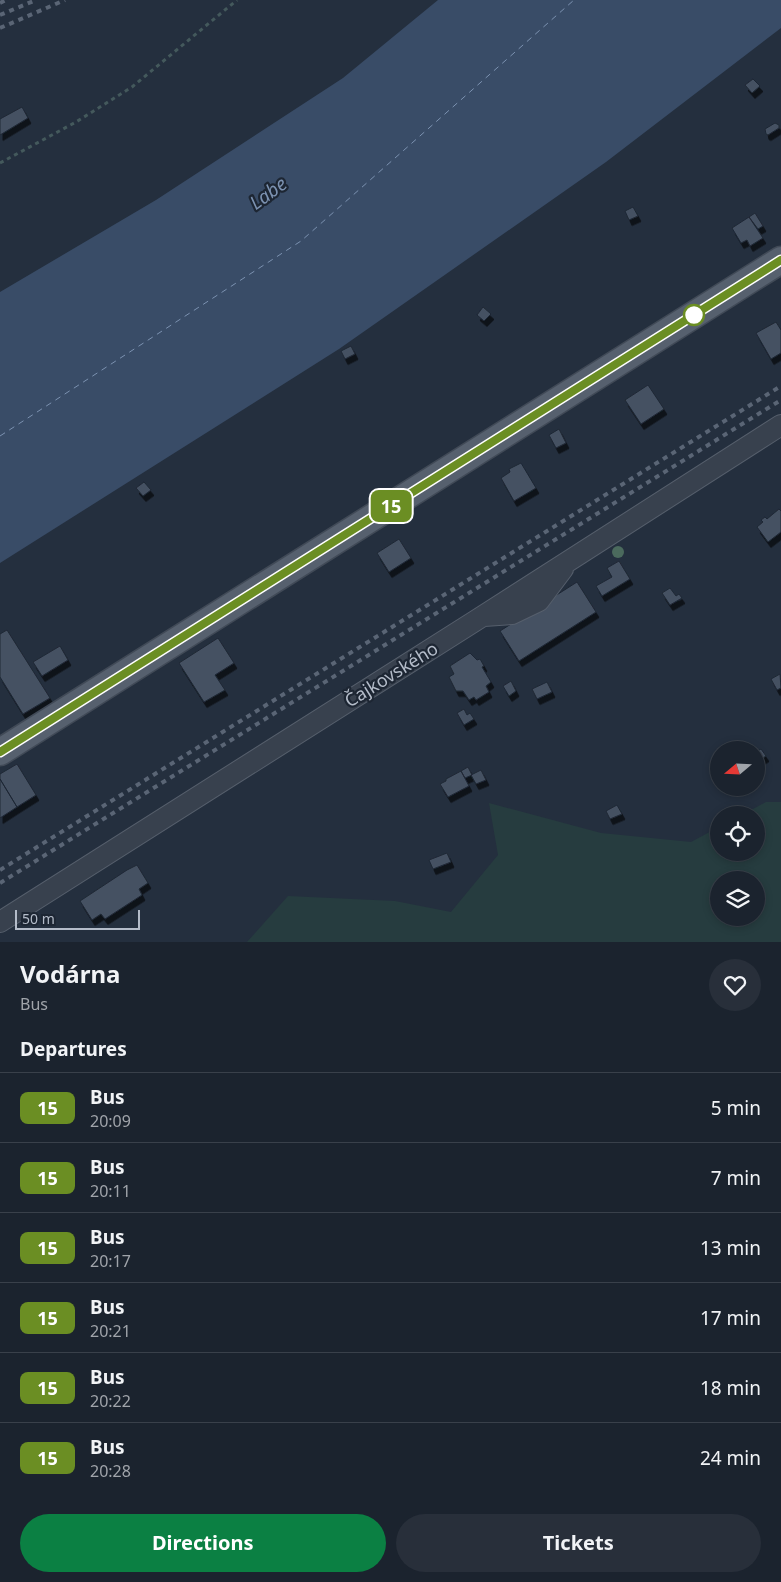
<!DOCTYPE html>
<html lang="en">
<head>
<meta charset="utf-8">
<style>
	:root { --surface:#1b232e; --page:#282f3a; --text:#f1f3f6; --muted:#a0a4aa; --line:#39404a; --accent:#0b8043 }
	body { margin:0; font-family:"Noto Sans",sans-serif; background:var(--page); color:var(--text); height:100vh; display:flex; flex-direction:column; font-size:19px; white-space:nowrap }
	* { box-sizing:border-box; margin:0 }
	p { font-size:16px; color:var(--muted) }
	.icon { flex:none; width:28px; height:28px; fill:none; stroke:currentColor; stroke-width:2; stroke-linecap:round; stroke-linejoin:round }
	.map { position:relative; height:942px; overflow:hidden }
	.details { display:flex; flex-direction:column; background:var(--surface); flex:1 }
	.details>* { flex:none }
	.badge { padding:0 10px; border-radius:8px; font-size:18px; line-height:32px }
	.needle { width:32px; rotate:251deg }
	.buttons { position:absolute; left:710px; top:741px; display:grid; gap:10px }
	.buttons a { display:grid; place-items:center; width:55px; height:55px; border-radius:50%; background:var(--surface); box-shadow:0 2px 8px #0003,0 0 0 1px var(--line); font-size:25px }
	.scale { position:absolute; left:15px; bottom:12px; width:125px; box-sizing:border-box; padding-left:5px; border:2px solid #b4bcc9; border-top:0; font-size:14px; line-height:18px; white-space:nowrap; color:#b4bcc9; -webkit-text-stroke:4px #1d2633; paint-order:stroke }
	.map>.badge { position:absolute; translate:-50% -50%; box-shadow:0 0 0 2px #fff }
	h2 { padding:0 20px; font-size:19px; line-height:45px }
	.round { display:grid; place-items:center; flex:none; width:52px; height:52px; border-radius:26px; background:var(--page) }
	.overview { display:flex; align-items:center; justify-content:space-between; height:85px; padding:0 20px }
	h1 { font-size:24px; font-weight:700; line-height:38px }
	.button { display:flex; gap:10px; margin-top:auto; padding:10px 20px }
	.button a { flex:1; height:58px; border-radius:30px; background:var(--accent); color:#fff; font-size:20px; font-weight:700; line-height:58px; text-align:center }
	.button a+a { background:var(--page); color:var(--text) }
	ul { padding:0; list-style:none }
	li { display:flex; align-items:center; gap:15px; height:70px; padding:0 20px; border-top:1px solid var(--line) }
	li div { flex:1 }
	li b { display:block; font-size:19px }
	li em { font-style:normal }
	li .badge { min-width:55px; font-weight:700; text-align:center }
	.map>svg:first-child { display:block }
</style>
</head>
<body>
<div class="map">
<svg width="781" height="942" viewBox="0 0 781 942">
	<defs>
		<filter id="shadow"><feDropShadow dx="3" dy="5.5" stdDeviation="0" flood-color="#0009"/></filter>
	</defs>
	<rect width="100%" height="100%" fill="#242f3e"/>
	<path fill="#263c3f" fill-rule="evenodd" d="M766,802h15v140h-534l41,-46 107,5 56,11 47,-57 -9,-52 112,30 90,9 28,-15v25h37v-37h-14zM719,880h37v38h-37z"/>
	<path fill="#394c67" d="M438,0h343v28l-175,134 -267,187 -339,214v-271l156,-92 187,-122z"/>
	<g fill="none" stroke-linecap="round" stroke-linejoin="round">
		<path stroke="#7c92b1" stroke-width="1" stroke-dasharray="6 5" stroke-linecap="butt" d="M0,436l301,-195 273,-241"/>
	</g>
	<path fill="#455162" stroke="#1f2835" filter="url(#shadow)" d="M753,79l7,7 -8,7 -7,-8z
		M22,107l6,11 -28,17v-16z
		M775,123l4,2v3l-11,7 -2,-1 -1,-5z
		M633,207l5,9 -9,4 -4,-9z
		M755,213l8,13 -5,3 -9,-12z
		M749,217l14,21 -13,8 -3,-6 -6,3 -9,-15z
		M483,307l8,7 -7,7 -7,-6z
		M776,322l5,8v23l-10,6 -15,-26z
		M351,346l4,8 -10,5 -4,-8z
		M648,385l16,24 -23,15 -16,-24z
		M559,429l7,14 -10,5 -7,-13z
		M521,463l15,25 -22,13 -13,-23 9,-6 -1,-3z
		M144,482l7,8 -8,6 -7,-8z
		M779,509l2,2v21l-13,10 -11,-15 6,-5 -2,-2 4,-3 2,2z
		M399,539l12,19 -22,14 -12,-19z
		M619,561l11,18 -28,17 -6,-10 16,-9 -5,-9z
		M577,582l19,30 -77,49 -19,-30z
		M670,588l6,8 3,-2 3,4 -12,7 -8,-12z
		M7,630l43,68 -27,16 -23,-37v-43z
		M218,638l16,25 -19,12 10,15 -21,12 -25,-39z
		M60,646l8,14 -26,16 -9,-14z
		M470,653l7,7 3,-1 4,7 -2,1 9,15 -5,4 3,6 -13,8 -2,-3 -5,3 -6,-9h-7l-7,-14 5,-3 -4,-8z
		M780,674l1,14 -4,2 -6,-11z
		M511,681l5,10 -7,5 -6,-10z
		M547,682l5,10 -15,7 -5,-10z
		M464,709l3,6 3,-2 4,6 -10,6 -7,-12z
		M761,749l5,7 -9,6 -1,-10z
		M17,764l19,31 -19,12 -17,-28v-5z
		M468,767l4,8 -7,3 -4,-7z
		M481,770l5,10 -10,4 -5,-9z
		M461,771l8,15 -21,11 -8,-13 6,-3v-2z
		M0,779l17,28 -17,11z
		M617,805l5,9 -12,5 -4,-8z
		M447,853l4,9 -18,7 -4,-9z
		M137,865l11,18 -9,6 3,6 -37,24 -4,-5 -9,6 -12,-19 47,-31z"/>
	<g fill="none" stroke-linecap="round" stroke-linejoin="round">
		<defs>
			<path id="minor" d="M484,616l28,-2 27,-13 24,-32
				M0,922l475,-301 306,-196"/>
			<path id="major" d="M0,752l781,-492"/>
		</defs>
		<use href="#minor" stroke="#565f6c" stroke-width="22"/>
		<use href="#major" stroke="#414a57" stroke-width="29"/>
		<path stroke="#44595c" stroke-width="3" stroke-dasharray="4 4" stroke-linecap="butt" d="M0,163l76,-41 56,-35 105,-87"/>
		<use href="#minor" stroke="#38414e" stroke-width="20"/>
		<use href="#major" stroke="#56606e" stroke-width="26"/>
		<path stroke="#5a6575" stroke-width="4" stroke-dasharray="5 5" stroke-linecap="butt" d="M0,3l6,-3
			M0,15l36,-15
			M0,28l65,-28
			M0,870l781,-484
			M0,883l781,-483"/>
	</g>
	<circle fill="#4b6a5d" cx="618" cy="552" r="6"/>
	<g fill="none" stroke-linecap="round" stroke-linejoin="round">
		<defs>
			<path id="line" d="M0,752l781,-492"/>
		</defs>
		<use href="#line" stroke="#fff" stroke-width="11"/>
		<use href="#line" stroke="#6b8e23" stroke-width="8"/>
	</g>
	<circle fill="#fff" stroke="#6b8e23" stroke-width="2.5" cx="694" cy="315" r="10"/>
	<g text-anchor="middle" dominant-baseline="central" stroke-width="4.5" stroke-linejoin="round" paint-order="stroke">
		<g font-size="18" fill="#b4bcc9" stroke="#1d2633">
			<text transform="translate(391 674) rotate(-32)">Čajkovského</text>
		</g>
		<g font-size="19" font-style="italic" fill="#7c92b1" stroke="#1d2633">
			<text transform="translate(268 193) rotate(-36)">Labe</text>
		</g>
	</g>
</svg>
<div class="buttons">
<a><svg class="needle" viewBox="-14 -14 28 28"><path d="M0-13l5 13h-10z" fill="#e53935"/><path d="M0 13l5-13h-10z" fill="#a0a4aa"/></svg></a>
<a><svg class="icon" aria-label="locate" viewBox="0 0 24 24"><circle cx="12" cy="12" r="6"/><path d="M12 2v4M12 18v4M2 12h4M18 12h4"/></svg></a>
<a><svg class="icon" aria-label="layers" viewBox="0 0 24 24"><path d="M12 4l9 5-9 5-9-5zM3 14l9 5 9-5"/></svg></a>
</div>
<div class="scale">50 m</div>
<b class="badge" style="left:391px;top:506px;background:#6b8e23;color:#fff">15</b>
</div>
<section class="details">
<div class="overview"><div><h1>Vodárna</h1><p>Bus</p></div><a class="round"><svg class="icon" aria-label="heart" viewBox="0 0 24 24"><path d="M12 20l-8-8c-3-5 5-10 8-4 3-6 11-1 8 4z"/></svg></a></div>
<h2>Departures</h2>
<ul>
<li><span class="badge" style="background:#6b8e23;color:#fff">15</span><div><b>Bus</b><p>20:09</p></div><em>5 min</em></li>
<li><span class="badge" style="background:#6b8e23;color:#fff">15</span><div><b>Bus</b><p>20:11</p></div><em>7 min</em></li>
<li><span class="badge" style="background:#6b8e23;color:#fff">15</span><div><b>Bus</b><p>20:17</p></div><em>13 min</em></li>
<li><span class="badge" style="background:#6b8e23;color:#fff">15</span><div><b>Bus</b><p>20:21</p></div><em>17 min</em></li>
<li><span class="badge" style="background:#6b8e23;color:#fff">15</span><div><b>Bus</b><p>20:22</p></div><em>18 min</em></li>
<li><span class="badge" style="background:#6b8e23;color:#fff">15</span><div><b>Bus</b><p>20:28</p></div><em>24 min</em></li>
</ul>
<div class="button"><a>Directions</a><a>Tickets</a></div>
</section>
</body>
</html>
